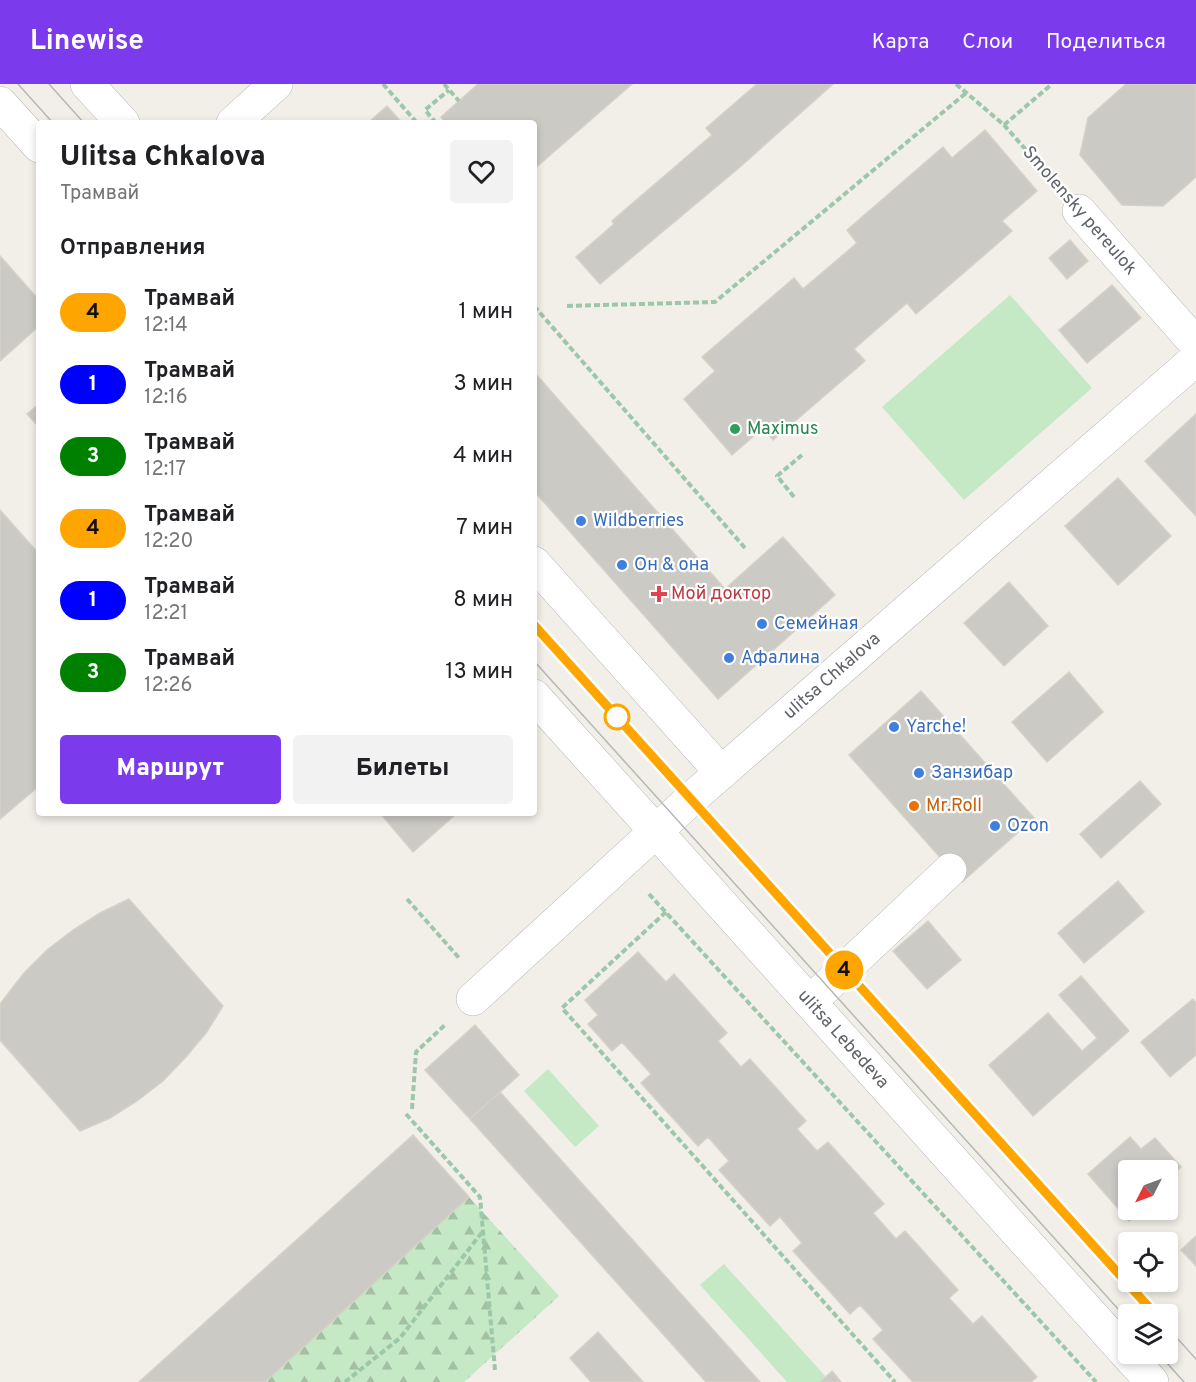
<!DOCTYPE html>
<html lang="ru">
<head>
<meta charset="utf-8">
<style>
	:root { --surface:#fff; --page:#f2f2f2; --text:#202124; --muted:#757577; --accent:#7c3aed }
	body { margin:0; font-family:Overpass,sans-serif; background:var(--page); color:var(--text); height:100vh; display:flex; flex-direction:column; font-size:22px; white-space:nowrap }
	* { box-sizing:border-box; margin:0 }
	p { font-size:20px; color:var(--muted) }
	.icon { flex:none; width:33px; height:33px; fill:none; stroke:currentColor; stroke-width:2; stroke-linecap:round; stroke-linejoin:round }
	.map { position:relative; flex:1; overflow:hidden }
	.sheet { position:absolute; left:36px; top:36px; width:501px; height:696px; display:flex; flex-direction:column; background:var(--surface); border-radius:6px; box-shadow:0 3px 9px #0003 }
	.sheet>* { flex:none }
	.badge { padding:0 12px; border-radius:20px; font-size:21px; line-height:39px }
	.needle { width:39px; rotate:228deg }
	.tools { position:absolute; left:1118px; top:1076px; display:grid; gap:12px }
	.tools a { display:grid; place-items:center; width:60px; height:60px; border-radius:6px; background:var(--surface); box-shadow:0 3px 9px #0003; font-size:30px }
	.map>.badge { position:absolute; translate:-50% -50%; box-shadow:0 0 0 3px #fff }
	h2 { padding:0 24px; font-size:22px; line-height:54px }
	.round { display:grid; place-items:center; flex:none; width:63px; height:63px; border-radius:6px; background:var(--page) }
	.overview { display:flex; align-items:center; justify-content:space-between; height:102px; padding:0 24px }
	h1 { font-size:28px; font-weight:800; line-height:45px }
	.primary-button { display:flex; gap:12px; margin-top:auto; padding:12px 24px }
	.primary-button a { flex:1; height:69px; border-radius:6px; background:var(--accent); color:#fff; font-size:24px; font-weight:800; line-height:69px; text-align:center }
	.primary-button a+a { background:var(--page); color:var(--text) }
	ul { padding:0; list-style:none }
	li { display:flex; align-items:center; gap:18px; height:72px; padding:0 24px }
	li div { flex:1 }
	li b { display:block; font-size:22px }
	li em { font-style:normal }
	li .badge { min-width:66px; font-weight:700; text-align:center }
	header { display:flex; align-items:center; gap:36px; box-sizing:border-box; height:84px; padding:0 30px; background:var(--accent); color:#fff }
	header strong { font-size:28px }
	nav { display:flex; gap:33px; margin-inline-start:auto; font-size:21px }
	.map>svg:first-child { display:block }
</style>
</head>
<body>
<header>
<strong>Linewise</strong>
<nav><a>Карта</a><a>Слои</a><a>Поделиться</a></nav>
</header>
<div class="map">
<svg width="1196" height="1298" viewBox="0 0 1196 1298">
	<defs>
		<pattern id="forest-firs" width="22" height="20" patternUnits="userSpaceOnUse" patternTransform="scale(1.5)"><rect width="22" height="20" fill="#c5e8c5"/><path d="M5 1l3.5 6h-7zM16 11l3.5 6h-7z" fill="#a3c0a4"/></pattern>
	</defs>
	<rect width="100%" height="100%" fill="#f1efe8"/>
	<path fill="url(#forest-firs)" d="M469,1113l90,99 -95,86h-199z"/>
	<path fill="#c5e8c5" d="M1010,211l82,93 -128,112 -82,-93z
		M548,985l51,57 -24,21 -51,-56z
		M724,1180l102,113 -6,5h-33l-87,-97z"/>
	<path fill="#cccac5" stroke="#d6d1c6" stroke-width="1.5" d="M478,0h154l-98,85v-46h-88l-5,-6z
		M757,0h76l-93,83 -140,117 -24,-27 38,-33 -2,-3 100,-86 -6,-7z
		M1126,0h70v93l-33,29 -41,-1 -42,-50 8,-37z
		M387,22l15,17h-34z
		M985,46l52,61 -35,30 10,10 -96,83 -9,-11 -53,46 11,12 -92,79 -10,-12 -31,27 -48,-56 31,-28 -13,-14 92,-79 9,11 54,-46 -10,-13 96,-83 9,11z
		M1070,156l18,21 -21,18 -18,-21z
		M0,172l39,44v26l-39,35z
		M1112,201l29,33 -54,45 -28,-33z
		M534,288l191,217 58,-52 52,58 -117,104 -184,-208z
		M39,320v23l-12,-13z
		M1196,330v102l-51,-55z
		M1118,394l53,58 -53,49 -53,-59z
		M0,426l39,44v232l-39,33z
		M1009,498l39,44 -44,40 -40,-43z
		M1069,588l34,40 -56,50 -35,-40z
		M921,607l113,127 -72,64 -113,-127z
		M1140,697l21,23 -60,54 -21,-24z
		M380,729h77l-44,39z
		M1118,797l26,31 -60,51 -26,-30z
		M129,815l94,107 -17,27 -21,25 -22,23 -26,20 -27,17 -30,13 -80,-91v-36l24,-31 23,-23 26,-20 27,-17z
		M928,837l33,39 -34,29 -34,-38z
		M638,868l28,30 8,-8 53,59 -9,8 23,26 9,-8 56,62 -9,8 20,22 11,-9 56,62 -11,9 23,26 9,-8 53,59 -9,8 24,26 9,-8 55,61 -6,5h-118l-40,-43 10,-9 -23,-25 -10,9 -57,-63 9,-8 -22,-26 -10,9 -51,-56 10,-9 -21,-24 -10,9 -57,-63 10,-9 -29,-32 -10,9 -24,-27 10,-9 -13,-15z
		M1081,892l48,55 -96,85 -44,-51 59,-52 34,38 15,-13 -38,-43z
		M1193,915l3,4v52l-26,22 -29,-35z
		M475,941l44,50 -49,44 -45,-49z
		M500,1008l260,290h-54l-236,-263z
		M413,1051l56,62 -204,185h-126z
		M1130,1053l11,12 14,-11 26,29 -11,10 4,4 -7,7v-18h-39v39h15l-14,12 -41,-47z
		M1196,1152v30l-15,-16z
		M598,1248l45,50h-52l-21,-24z
		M832,1287l9,11h-21l6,-5z"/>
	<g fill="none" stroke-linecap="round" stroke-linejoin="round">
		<defs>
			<g id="minor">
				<path d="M87,0l36,39"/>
				<path d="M0,19l39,43"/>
				<path d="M233,39l43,-39"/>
				<path d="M1079,127l117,133"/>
				<path d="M534,479l187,209"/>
				<path id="s1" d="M534,612l618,686"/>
				<path id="s2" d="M473,915l218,-200 505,-440"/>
				<path d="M810,918l140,-132"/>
			</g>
		</defs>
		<use href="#minor" stroke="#b5b8bc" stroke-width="34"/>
		<path stroke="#9cc7a9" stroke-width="4" stroke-dasharray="6 3" stroke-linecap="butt" d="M383,0l34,39
			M444,0l15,17
			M956,0l48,41 51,58
			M436,39l-11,-13 24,-20
			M1004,41l48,-41
			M534,222l211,242
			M567,222l148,-4 251,-209
			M794,413l-17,-21 25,-21
			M649,810l447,488
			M407,815l53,60
			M666,828l-104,96 333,374
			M412,1025l4,-57 30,-28
			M406,1030l74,83 15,173
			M345,1298l55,-44 83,-107"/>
		<use href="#minor" stroke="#fff" stroke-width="33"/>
		<path stroke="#b6b7b8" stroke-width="1.5" d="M18,0l35,39
			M49,0l35,39
			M534,541l621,689
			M534,577l594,659
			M1167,1243l29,32
			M1158,1269l26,29"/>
	</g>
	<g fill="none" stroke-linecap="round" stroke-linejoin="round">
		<defs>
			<path id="line" d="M534,541l621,689"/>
		</defs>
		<use href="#line" stroke="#fff" stroke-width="14"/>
		<use href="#line" stroke="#ffa500" stroke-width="9"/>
	</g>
	<circle fill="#2e9e5b" stroke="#fff" stroke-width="2" cx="735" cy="345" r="6"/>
	<g fill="#3f7fe0" stroke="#fff" stroke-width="2">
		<circle cx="581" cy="437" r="6"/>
		<circle cx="622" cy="481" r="6"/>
		<circle cx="762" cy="540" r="6"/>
		<circle cx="729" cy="574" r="6"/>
		<circle cx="894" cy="643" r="6"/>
		<circle cx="919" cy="689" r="6"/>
		<circle cx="995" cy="742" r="6"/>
	</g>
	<path fill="#e0444e" stroke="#fff" stroke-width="2" d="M656 501h6v6h6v6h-6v6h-6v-6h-6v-6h6z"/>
	<circle fill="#fff" stroke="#ffa500" stroke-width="3" cx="617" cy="633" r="12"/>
	<circle fill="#e8710a" stroke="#fff" stroke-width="2" cx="914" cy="722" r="6"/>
	<g text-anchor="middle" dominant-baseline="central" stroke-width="4.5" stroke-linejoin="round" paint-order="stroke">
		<g font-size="18" fill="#5f6368" stroke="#fff">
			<text transform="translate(1079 127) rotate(49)">Smolensky pereulok</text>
			<text stroke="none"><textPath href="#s2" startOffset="483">ulitsa Chkalova</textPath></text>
			<text stroke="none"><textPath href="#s1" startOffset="462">ulitsa Lebedeva</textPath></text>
		</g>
		<g font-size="18" fill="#27864d" stroke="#fff" text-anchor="start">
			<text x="747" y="345">Maximus</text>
		</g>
		<g font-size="18" fill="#366cbe" stroke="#fff" text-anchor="start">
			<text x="593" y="437">Wildberries</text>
			<text x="634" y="481">Он &amp; она</text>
			<text x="774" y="540">Семейная</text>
			<text x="741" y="574">Афалина</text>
			<text x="906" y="643">Yarche!</text>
			<text x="931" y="689">Занзибар</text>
			<text x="1007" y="742">Ozon</text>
		</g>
		<g font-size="18" fill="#be3a42" stroke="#fff" text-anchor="start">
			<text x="671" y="510">Мой доктор</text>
		</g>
		<g font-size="18" fill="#c56008" stroke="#fff" text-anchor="start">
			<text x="926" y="722">Mr.Roll</text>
		</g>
	</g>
</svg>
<div class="tools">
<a><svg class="needle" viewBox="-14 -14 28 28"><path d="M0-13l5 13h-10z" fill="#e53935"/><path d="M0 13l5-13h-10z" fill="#757577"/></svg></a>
<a><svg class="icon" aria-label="locate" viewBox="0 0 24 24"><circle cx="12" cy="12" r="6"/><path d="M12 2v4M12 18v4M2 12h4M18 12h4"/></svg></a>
<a><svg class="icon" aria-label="layers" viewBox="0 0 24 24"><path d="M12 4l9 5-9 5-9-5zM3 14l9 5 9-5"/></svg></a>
</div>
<b class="badge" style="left:844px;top:886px;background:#ffa500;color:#111">4</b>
<section class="sheet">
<div class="overview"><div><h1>Ulitsa Chkalova</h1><p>Трамвай</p></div><a class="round"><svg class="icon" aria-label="heart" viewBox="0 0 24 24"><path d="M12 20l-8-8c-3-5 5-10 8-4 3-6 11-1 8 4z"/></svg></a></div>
<h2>Отправления</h2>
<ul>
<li><span class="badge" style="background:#ffa500;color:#111">4</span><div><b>Трамвай</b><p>12:14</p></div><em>1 мин</em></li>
<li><span class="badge" style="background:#00f;color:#fff">1</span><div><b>Трамвай</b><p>12:16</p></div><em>3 мин</em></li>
<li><span class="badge" style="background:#008000;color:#fff">3</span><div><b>Трамвай</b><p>12:17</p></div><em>4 мин</em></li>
<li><span class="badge" style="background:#ffa500;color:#111">4</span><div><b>Трамвай</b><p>12:20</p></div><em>7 мин</em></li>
<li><span class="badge" style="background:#00f;color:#fff">1</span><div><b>Трамвай</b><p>12:21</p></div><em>8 мин</em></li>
<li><span class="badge" style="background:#008000;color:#fff">3</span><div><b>Трамвай</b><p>12:26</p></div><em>13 мин</em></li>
</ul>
<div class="primary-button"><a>Маршрут</a><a>Билеты</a></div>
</section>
</div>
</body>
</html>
